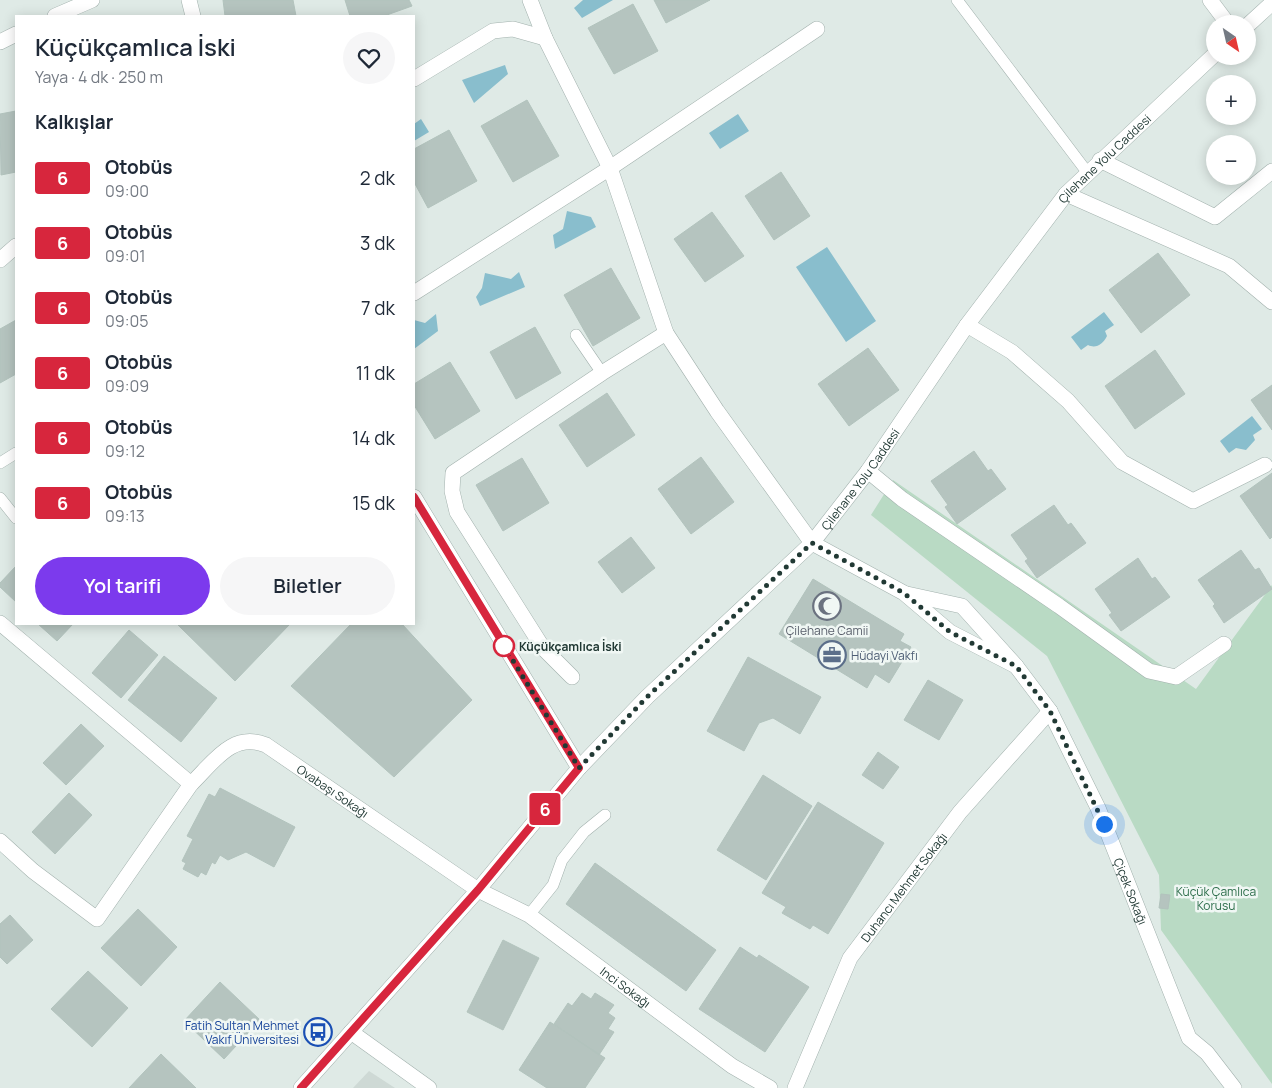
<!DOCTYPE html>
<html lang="tr">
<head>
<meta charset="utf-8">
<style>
	:root { --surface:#fff; --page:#f6f6f7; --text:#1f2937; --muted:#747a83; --accent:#7c3aed }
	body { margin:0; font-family:Manrope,sans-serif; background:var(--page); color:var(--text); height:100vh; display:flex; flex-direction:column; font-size:19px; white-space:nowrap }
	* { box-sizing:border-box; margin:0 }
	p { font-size:16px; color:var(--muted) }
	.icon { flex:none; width:28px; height:28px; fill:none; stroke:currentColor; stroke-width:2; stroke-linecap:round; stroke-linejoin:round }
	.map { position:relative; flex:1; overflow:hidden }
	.panel { position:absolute; left:15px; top:15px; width:400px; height:610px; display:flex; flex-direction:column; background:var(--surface); border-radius:0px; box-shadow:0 2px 12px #0003 }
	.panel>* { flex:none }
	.badge { padding:0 10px; border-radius:4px; font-size:18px; line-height:32px }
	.needle { width:32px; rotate:146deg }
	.controls { position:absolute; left:1206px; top:15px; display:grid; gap:10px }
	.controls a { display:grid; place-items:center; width:50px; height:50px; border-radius:50%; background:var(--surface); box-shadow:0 2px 12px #0003; font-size:25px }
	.you { position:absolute; width:25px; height:25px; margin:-12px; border:4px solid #fff; border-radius:50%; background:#1a73e8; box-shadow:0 0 0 8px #1a73e833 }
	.map>.badge { position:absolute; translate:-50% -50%; box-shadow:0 0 0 2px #fff }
	h2 { padding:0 20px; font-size:19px; line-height:45px }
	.round { display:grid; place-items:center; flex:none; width:52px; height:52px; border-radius:26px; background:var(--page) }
	.headline { display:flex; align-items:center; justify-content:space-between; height:85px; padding:0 20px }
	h1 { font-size:24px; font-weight:600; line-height:38px }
	.button { display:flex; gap:10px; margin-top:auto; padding:10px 20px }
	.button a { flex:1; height:58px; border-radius:30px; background:var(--accent); color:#fff; font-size:20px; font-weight:600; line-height:58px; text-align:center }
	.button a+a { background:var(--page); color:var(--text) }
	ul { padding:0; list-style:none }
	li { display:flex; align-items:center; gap:15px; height:65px; padding:0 20px }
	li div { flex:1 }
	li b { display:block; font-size:19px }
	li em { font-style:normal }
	li .badge { min-width:55px; font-weight:700; text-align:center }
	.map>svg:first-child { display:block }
</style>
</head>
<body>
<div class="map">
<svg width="1272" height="1088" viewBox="0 0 1272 1088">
	<rect width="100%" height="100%" fill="#dfeae6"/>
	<path fill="#ced9d5" d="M369,1071l26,17h-42z"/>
	<path fill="#b9dac4" d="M893,480l303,209 76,-104v499l-111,-154 -2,-55 -112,-219 -176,-141z"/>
	<path fill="#89becd" d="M583,0h30l-31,18 -8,-10z
		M505,65l3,9 -34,29 -12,-23z
		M738,114l11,17 -29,18 -11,-16z
		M421,119l8,13 -15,9v-17z
		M567,211l24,6 5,10 -41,22 -2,-14 10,-6z
		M827,247l49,74 -30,21 -50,-75z
		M519,272l6,15 -45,19 -4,-9 6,-9 3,-15 26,6z
		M1104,312l10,13 -9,6 2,5c-4,8 -11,13 -19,9l-7,5 -10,-13z
		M436,314l2,17 -24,18v-29l11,3z
		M1252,416l10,13 -9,6 2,5 -9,10 -10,-2 -7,5 -9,-12z"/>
	<path fill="#b5c4bf" stroke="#b2c3bd" d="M223,0h70l3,16h-71z
		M345,0h64l3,6 -28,10h-34z
		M654,0h56l-44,23z
		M633,4l25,47 -44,23 -26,-46z
		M527,100l32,56 -46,26 -32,-56z
		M16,111v61l-15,3 -1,-61z
		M449,130l28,51 -49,27 -14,-26v-33z
		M781,172l29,44 -36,24 -29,-44z
		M712,212l32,44 -39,26 -31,-43z
		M1158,253l32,42 -49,38 -32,-43z
		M611,268l29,50 -47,28 -29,-51z
		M16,320v54l-16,9v-54z
		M535,327l26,46 -45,26 -26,-47z
		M868,348l31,42 -50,36 -31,-42z
		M1155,350l30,44 -50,35 -30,-43z
		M450,362l30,49 -45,28 -21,-34v-21z
		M1272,385v45l-21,-30z
		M607,393l28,42 -48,32 -28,-42z
		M974,451l14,20 3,-2 15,20 -49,35 -12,-17 3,-2 -17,-24z
		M701,457l33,45 -43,32 -33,-45z
		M522,458l27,45 -46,28 -27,-46z
		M1272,473v64l-2,2 -30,-43z
		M1054,505l14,20 3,-2 15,20 -49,35 -12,-17 3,-2 -17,-24z
		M631,537l24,31 -33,25 -24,-31z
		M1241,550l14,20 4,-2 13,21 -48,34 -11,-17 2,-2 -17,-24z
		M1138,558l14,21 3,-2 15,20 -49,34 -12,-16 3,-2 -17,-24z
		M16,566v36l-16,-15v-4z
		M813,579l91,55 -4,7 11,6 -22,36 -14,-9 -8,14 -88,-54z
		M38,624h35l-16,17z
		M177,624h113l-55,57z
		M351,624h51l70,76 -78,77 -103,-91z
		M129,630l29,25 -37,43 -29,-25z
		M164,656l53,42 -36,44 -53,-42z
		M748,657l73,40 -21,37 -27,-16 -14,5 -15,28 -37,-20z
		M928,680l35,20 -24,40 -35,-20z
		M81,724l23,22 -38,39 -23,-22z
		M878,752l21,15 -16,22 -21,-14z
		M763,775l49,31 -46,74 -49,-30z
		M220,788l75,39 -21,40 -28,-15 -18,8 -8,-5 -5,9 -3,-2 -6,13 -5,-3 -3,5 -15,-8 3,-6 -4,-2 11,-22 -6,-3 22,-42 6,3z
		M69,793l23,22 -37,39 -23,-22z
		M818,802l66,41 -56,91 -15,-9 -3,4 -28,-16 4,-6 -24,-14z
		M595,863l121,87 -30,41 -120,-87z
		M1161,894l9,1 -2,14 -9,-1z
		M138,909l39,38 -36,39 -40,-38z
		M10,915l23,25 -26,24 -7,-7v-33z
		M503,940l36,18 -36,72 -36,-18z
		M740,947l17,11 2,-3 50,32 -44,65 -66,-43z
		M88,971l40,37 -36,39 -41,-38z
		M220,982l40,38 -36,39 -40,-38z
		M582,993l9,6 4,-6 19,12 -6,8 7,5 -7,11 6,3 -15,23 -45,-31 14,-21 4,3z
		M550,1022l55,36 -20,30h-38l-28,-18z
		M161,1054l35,34h-67z"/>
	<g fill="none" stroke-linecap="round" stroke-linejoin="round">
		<defs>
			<path id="service" d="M957,0l130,172
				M576,335l26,38
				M0,463l16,-10
				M0,498l16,20
				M529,915l24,-30 9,-25 22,-28 21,-17"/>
			<g id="minor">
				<path d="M189,0l4,16"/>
				<path d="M530,0l15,38 65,130 56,165 51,78 95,132 92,50 46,39 66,34"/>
				<path d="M1210,0l18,24"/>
				<path d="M55,16l37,-16"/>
				<path d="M0,42l16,-8"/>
				<path d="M414,79l79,-48 20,-2 32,9"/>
				<path d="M1100,160l115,57 57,-46"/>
				<path d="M1066,194l163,72 43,36"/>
				<path d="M0,260l16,-14"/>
				<path d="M414,293l196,-125 207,-139"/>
				<path d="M967,325l45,27 56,49 54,61 71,39 72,-36"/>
				<path d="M868,471l34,28 157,107 90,65 27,6 48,-33"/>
				<path d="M414,497l165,271"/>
				<path id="s1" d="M907,594l55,12 54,60 34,45 48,97 91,230 18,15 27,35"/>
				<path id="s2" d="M0,623l191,161c22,-21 41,-53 75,-39l212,145 51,25 203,151 38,22"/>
				<path d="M572,677l-29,-29 -86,-136 -5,-21 1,-18 149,-100 64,-40"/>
				<path d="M0,841l33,30 64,48 94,-135"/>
				<path d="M351,1032l78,56"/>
				<path id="s3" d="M795,1088l55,-130 110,-146 90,-101"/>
			</g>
			<g id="tertiary">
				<path d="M1248,25l24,-22"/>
				<path id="s4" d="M301,1088l177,-198 101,-122 68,-71 165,-154 56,-72 99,-146 99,-131 149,-140"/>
			</g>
		</defs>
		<use href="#service" stroke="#a2b1ad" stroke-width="12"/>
		<use href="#minor" stroke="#a2b1ad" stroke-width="16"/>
		<use href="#tertiary" stroke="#a2b1ad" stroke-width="16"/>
		<use href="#service" stroke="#fff" stroke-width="11"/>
		<use href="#minor" stroke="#fff" stroke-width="15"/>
		<use href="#tertiary" stroke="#fff" stroke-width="15"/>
	</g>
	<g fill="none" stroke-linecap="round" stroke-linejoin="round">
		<defs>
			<path id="line" d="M301,1088l177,-198 101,-122 -165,-271"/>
		</defs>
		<use href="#line" stroke="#fff" stroke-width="11"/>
		<use href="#line" stroke="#d7263d" stroke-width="8"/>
		<path stroke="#213934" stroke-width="5" stroke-dasharray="0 9" d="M504,646l75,122 68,-71 165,-154 92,50 46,39 66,34 34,45 54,113"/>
	</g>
	<defs>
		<symbol id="mosque-ring" viewBox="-11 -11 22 22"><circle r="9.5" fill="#f0f7f4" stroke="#6b7280" stroke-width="1.5"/><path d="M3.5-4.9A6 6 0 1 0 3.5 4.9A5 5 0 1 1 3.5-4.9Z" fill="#6b7280"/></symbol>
		<symbol id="office-ring" viewBox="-11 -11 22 22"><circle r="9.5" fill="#f0f7f4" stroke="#5c6f8a" stroke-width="1.5"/><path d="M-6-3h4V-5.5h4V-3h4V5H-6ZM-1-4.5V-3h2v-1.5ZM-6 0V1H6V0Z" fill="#5c6f8a"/></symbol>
		<symbol id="bus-ring" viewBox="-11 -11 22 22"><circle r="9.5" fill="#f0f7f4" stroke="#1a4fb4" stroke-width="1.5"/><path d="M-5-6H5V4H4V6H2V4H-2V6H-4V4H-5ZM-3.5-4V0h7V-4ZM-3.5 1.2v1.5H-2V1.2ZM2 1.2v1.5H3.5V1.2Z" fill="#1a4fb4"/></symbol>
	</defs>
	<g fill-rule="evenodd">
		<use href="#mosque-ring" x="811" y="590" width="32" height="32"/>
		<use href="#office-ring" x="816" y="639" width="32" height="32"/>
		<use href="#bus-ring" x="302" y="1016" width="32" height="32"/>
	</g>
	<circle fill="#fff" stroke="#d7263d" stroke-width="2.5" cx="504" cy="646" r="10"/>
	<g text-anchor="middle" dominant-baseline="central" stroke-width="5" stroke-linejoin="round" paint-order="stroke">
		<g font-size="12" fill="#213934" stroke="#f0f7f4">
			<text stroke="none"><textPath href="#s4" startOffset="1232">Çilehane Yolu Caddesi</textPath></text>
			<text stroke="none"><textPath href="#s4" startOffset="828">Çilehane Yolu Caddesi</textPath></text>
			<text stroke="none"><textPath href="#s2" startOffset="422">Ovabaşı Sokağı</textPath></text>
			<text stroke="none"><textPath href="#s3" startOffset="230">Duhancı Mehmet Sokağı</textPath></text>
			<text stroke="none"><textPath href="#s1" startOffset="391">Çiçek Sokağı</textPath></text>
			<text stroke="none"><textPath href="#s2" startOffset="775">Inci Sokağı</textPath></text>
		</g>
		<g font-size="12" fill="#5b616d" stroke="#f0f7f4">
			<text x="827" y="630">Çilehane Camii</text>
		</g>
		<g font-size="12" font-weight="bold" fill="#213934" stroke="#f0f7f4" text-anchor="start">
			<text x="519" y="646">Küçükçamlıca İski</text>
		</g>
		<g font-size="12" fill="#4e5e75" stroke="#f0f7f4" text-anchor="start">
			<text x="851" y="655">Hüdayi Vakfı</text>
		</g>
		<g font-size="12" fill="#2d6e4b" stroke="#f0f7f4">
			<text x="1216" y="891">Küçük Çamlıca<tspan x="1216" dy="14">Korusu</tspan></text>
		</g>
		<g font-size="12" fill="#164399" stroke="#f0f7f4" text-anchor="end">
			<text x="299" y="1025">Fatih Sultan Mehmet<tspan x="299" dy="14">Vakıf Üniversitesi</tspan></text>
		</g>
	</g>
</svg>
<div class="controls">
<a><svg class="needle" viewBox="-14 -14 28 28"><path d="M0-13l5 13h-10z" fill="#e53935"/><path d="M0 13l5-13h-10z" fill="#747a83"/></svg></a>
<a>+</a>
<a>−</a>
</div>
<div class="you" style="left:1104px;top:824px"></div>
<b class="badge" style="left:545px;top:809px;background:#d7263d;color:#fff">6</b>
<section class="panel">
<div class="headline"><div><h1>Küçükçamlıca İski</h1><p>Yaya · 4 dk · 250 m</p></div><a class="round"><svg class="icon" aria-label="heart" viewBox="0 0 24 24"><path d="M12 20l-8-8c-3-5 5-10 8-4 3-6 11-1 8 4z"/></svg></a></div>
<h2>Kalkışlar</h2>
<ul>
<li><span class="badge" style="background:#d7263d;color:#fff">6</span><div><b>Otobüs</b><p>09:00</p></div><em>2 dk</em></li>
<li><span class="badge" style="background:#d7263d;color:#fff">6</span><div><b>Otobüs</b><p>09:01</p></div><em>3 dk</em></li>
<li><span class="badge" style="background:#d7263d;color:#fff">6</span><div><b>Otobüs</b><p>09:05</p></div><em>7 dk</em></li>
<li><span class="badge" style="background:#d7263d;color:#fff">6</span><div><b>Otobüs</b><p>09:09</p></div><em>11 dk</em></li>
<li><span class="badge" style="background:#d7263d;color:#fff">6</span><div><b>Otobüs</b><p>09:12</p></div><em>14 dk</em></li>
<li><span class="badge" style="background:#d7263d;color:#fff">6</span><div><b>Otobüs</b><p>09:13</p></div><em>15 dk</em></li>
</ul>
<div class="button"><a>Yol tarifi</a><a>Biletler</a></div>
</section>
</div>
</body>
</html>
